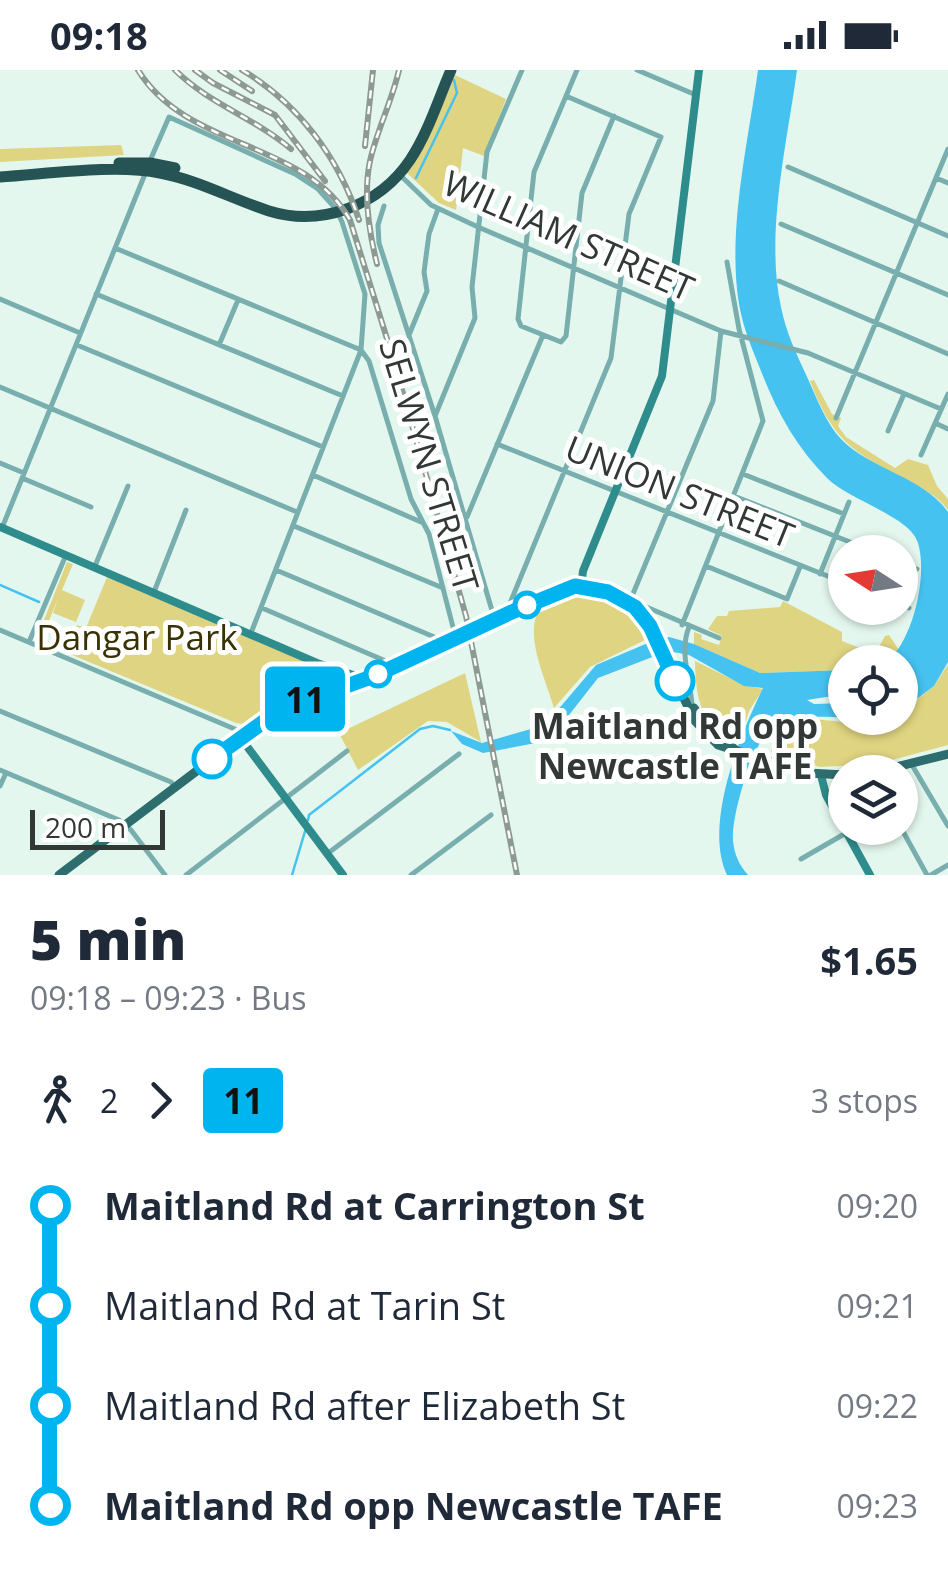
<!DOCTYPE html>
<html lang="en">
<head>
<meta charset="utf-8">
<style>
	:root { --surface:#fff; --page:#f2f2f3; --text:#1f2937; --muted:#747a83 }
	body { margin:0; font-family:"Open Sans",sans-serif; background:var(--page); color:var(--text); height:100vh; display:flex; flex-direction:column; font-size:38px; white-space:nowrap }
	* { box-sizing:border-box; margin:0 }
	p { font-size:32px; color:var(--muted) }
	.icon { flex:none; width:55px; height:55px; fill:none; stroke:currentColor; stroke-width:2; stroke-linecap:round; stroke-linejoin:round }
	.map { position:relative; height:805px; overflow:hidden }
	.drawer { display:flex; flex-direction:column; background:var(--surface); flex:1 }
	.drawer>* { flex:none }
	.badge { padding:0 20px; border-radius:8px; font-size:35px; line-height:65px }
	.needle { width:65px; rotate:282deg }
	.fabs { position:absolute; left:828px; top:465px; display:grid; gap:20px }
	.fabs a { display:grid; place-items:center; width:90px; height:90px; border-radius:50%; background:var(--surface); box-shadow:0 2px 8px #0004; font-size:50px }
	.scale { position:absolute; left:30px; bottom:25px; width:135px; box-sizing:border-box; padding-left:10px; border:5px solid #313835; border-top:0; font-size:28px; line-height:35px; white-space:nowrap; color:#313835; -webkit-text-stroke:8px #fff; paint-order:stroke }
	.map>.badge { position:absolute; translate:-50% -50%; box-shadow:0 0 0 5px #fff }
	.legs { display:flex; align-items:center; gap:15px; height:110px; padding:0 30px; font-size:32px }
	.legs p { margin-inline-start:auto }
	.headline { display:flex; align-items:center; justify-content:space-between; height:170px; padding:0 30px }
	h1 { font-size:55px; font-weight:800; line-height:75px }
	ul { padding:0 30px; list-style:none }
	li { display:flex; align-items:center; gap:35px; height:100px; font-size:38px }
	li i { display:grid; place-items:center; width:15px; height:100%; margin:0 12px; background:currentColor }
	li i::after { content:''; width:25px; height:25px; margin:-12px; border:8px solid; border-radius:50%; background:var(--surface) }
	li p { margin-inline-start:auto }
	li:first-child i { background:linear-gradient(#0000 50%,currentColor 0) }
	li:last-child i { background:linear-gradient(currentColor 50%,#0000 0) }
	.status { display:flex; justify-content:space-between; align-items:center; height:70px; padding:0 50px; background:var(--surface); direction:ltr }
	.status svg { height:28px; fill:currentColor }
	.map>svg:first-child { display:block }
</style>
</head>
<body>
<div class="status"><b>09:18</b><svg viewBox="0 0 49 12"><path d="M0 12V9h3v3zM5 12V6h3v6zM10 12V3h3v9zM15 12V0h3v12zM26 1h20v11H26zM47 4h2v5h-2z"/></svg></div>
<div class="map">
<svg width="948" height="805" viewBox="0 0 948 805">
	<rect width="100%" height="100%" fill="#e4f7ee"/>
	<path fill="#dfd481" d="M455,5l51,24 -22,57 -21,-8 -7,62 -17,-7 -32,-30 23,-41z
		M121,75l3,10 -124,7v-13z
		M814,310l18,34 9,4 -3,8 8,11 49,31 13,-9 20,6 9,21 11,13v11c-12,-16 -27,-22 -44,-31 -54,-28 -72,-41 -94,-98z
		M67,492l6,2 -11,26 23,10 -9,22 -23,-9 5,-15 -16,41 25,10 10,-24 9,3 21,-51 195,83 23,14 -1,10 -46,18 -35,22 -7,-1 -200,-83z
		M582,522c28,7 51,22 63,48l-55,27 -36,41c-14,-46 -49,-112 28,-116z
		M783,531l59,31v9l33,13 10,-18 4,-1 10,15 -12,12h-42v8l-85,3 -66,-29v-12l8,3 -1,4 18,6 3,-9 -14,-7 9,-13h10l2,-5 51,-4z
		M695,591l49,24 19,4 -14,22 -9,31c-40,-18 -44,-40 -45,-81z
		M948,594v81l-71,19 -57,3 -49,-15c14,-49 49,-28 88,-30 14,0 27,-4 41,-4v-5l34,-27z
		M465,603l16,69 -34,-20 -19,-1 -70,49 -19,-37z"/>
	<path fill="#46c2f1" d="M758,0h39c-10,74 -32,164 -16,237 5,26 16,48 27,72 9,20 18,44 33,60 30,31 83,38 107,73v150l-14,24 -24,18 -10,3v-45h-13c26,-22 41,-86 31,-119 -8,-27 -70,-43 -91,-65 -29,-29 -49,-64 -64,-102 -9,-23 -20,-47 -24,-72 -12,-73 9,-161 19,-234z
		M669,567l25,7 66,29 85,-3v24l-38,6 7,4 31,-1v14c-21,1 -52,-4 -70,7 -21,13 -44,91 -42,116 1,14 6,25 15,35h-21c-24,-50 13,-140 36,-187l-19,-2 -55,-31 -21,-4 -70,27 -40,51 -17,13 -58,11 -21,-9 -11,-13 31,12 63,-18 51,-60 59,-25z"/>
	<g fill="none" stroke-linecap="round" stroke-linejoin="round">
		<path stroke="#46c2f1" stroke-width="2.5" d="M416,108l41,-85 -3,-13
			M0,515l39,17
			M308,750l1,-5 111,-86 13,-3 17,4
			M292,805l14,-47"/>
		<path stroke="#78aeae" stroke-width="5" d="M577,0l-43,102 -16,147 3,7 40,16 5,-6 16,-143 32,-77
			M637,0l59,25
			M149,93l20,-46 126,57 23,15 18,20 6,13 23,72 -4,56 -110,283
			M788,97l160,69
			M401,106l30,29 47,22 243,104 87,22 133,56
			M936,108l12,5
			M384,136l-6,19 1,18 56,173 58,198
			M781,154l167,71
			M115,178l246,102
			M779,211l169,73
			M96,224l247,102
			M0,229l80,34
			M409,265l18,-44 -3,-19 5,-38 9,-25
			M77,275l246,102
			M219,275l19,-45
			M361,280l8,11 42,138 18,35 25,97
			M0,317l297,125
			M435,346l40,-98 -3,-31 15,-135 35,-82
			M836,348l112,-269
			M935,353l13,6
			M888,361l16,-37
			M497,374l348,139
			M921,385l27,-61
			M0,393l24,10
			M743,404l101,40
			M313,405l108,47
			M22,408l69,29
			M734,426l141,56
			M467,447l76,-182
			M294,456l149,62
			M2,458l143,-354
			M900,493l17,6
			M95,496l33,-80
			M706,496l81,33 13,-32
			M276,500l163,69
			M820,504l29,-72
			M154,522l32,-82
			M630,531l83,-200 8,-70
			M633,535l11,1 75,32
			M900,535l9,3
			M262,538l126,54
			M508,538l103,-250 18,-144 32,-77 -95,-41
			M682,555l81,-204 -24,-92 -12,-67
			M689,557c-10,24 1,52 3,77
			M0,560l237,100 3,7
			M29,572l37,-87
			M0,641l171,71 4,5
			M912,695l36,61
			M0,700l119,50 12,10 34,45
			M0,716l6,-13
			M900,756l27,49
			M327,784l132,-100
			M801,789l45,-26
			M186,805l161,-124
			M411,805l80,-60
			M931,805l17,-10"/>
		<path stroke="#2f8c8d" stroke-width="8" d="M0,457l317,136 39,13
			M581,517l2,-16 79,-195 37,-306
			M323,623l6,-12 -4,-11
			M240,667l103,138
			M821,705l5,20 44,80"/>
		<path stroke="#2e6d6e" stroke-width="9" d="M573,517l33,5
			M341,615l8,1 68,-31
			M694,638l14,20 29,23
			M876,702l72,-18
			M59,805l213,-161 301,-133 28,5 28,17 15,13 51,105 23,24 90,28 37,2"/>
		<path stroke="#265454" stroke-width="11" d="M119,93h31l25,5
			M0,107c48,-3 115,-13 160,-4 38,7 72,26 109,38 52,16 110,-5 141,-51 18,-27 28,-60 41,-90"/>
		<defs>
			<path id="rail" d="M138,0c49,80 167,70 212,150l43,138 73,258 51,259
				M175,0c34,34 80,48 116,79
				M195,0l18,13 62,32 50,66
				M220,0l32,21
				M242,0c56,33 97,88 117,150
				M365,76l8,-76
				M377,194c-8,-32 -14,-70 -7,-103 7,-31 22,-60 29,-91"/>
		</defs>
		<use href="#rail" stroke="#8d9a94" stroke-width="6"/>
		<use href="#rail" stroke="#fff" stroke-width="2.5" stroke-dasharray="8" stroke-linecap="butt"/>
	</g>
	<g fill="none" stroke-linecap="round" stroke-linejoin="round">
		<defs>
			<path id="line-1" d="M212,689l68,-49 94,-34 140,-65 61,-25 33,6 27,15 15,19 25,55"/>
		</defs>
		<use href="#line-1" stroke="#fff" stroke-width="22"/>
		<use href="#line-1" stroke="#00b5ef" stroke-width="15"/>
	</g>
	<g fill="#fff" stroke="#00b5ef" stroke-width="5">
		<circle cx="527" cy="535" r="12"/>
		<circle cx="378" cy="604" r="12"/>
		<circle cx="675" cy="611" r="18"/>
		<circle cx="212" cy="689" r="18"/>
	</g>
	<g text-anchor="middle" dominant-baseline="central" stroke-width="10" stroke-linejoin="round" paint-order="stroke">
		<g font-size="35" fill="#313835" stroke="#fff">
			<text transform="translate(569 165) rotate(24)">WILLIAM STREET</text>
			<text transform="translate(430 395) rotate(73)">SELWYN STREET</text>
			<text transform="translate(680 421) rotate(22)">UNION STREET</text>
		</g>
		<g font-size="35" fill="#383204" stroke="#fff">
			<text x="137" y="566">Dangar Park</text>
		</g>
		<g font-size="35" font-weight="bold" fill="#313835" stroke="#fff">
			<text x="675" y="655">Maitland Rd opp<tspan x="675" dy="40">Newcastle TAFE</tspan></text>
		</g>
	</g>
</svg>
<div class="fabs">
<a><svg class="needle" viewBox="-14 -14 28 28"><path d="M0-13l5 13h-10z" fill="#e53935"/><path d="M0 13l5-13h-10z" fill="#747a83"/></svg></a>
<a><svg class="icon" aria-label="locate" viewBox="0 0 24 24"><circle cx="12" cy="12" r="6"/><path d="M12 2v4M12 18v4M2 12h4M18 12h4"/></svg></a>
<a><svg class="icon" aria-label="layers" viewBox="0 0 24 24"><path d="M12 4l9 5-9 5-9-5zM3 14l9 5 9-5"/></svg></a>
</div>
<div class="scale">200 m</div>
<b class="badge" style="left:305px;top:629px;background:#00b5ef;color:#111">11</b>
</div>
<section class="drawer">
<div class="headline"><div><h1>5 min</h1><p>09:18 – 09:23 · Bus</p></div><b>$1.65</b></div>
<div class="legs"><svg class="icon" aria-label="walk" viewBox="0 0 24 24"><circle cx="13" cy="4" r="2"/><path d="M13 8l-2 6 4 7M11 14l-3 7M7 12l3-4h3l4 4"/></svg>2<svg class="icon" aria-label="forward" viewBox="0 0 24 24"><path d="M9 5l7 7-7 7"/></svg><b class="badge" style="background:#00b5ef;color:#111">11</b><p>3 stops</p></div>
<ul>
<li><i style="color:#00b5ef"></i><b>Maitland Rd at Carrington St</b><p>09:20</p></li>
<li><i style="color:#00b5ef"></i><span>Maitland Rd at Tarin St</span><p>09:21</p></li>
<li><i style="color:#00b5ef"></i><span>Maitland Rd after Elizabeth St</span><p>09:22</p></li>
<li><i style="color:#00b5ef"></i><b>Maitland Rd opp Newcastle TAFE</b><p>09:23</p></li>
</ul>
</section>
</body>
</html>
